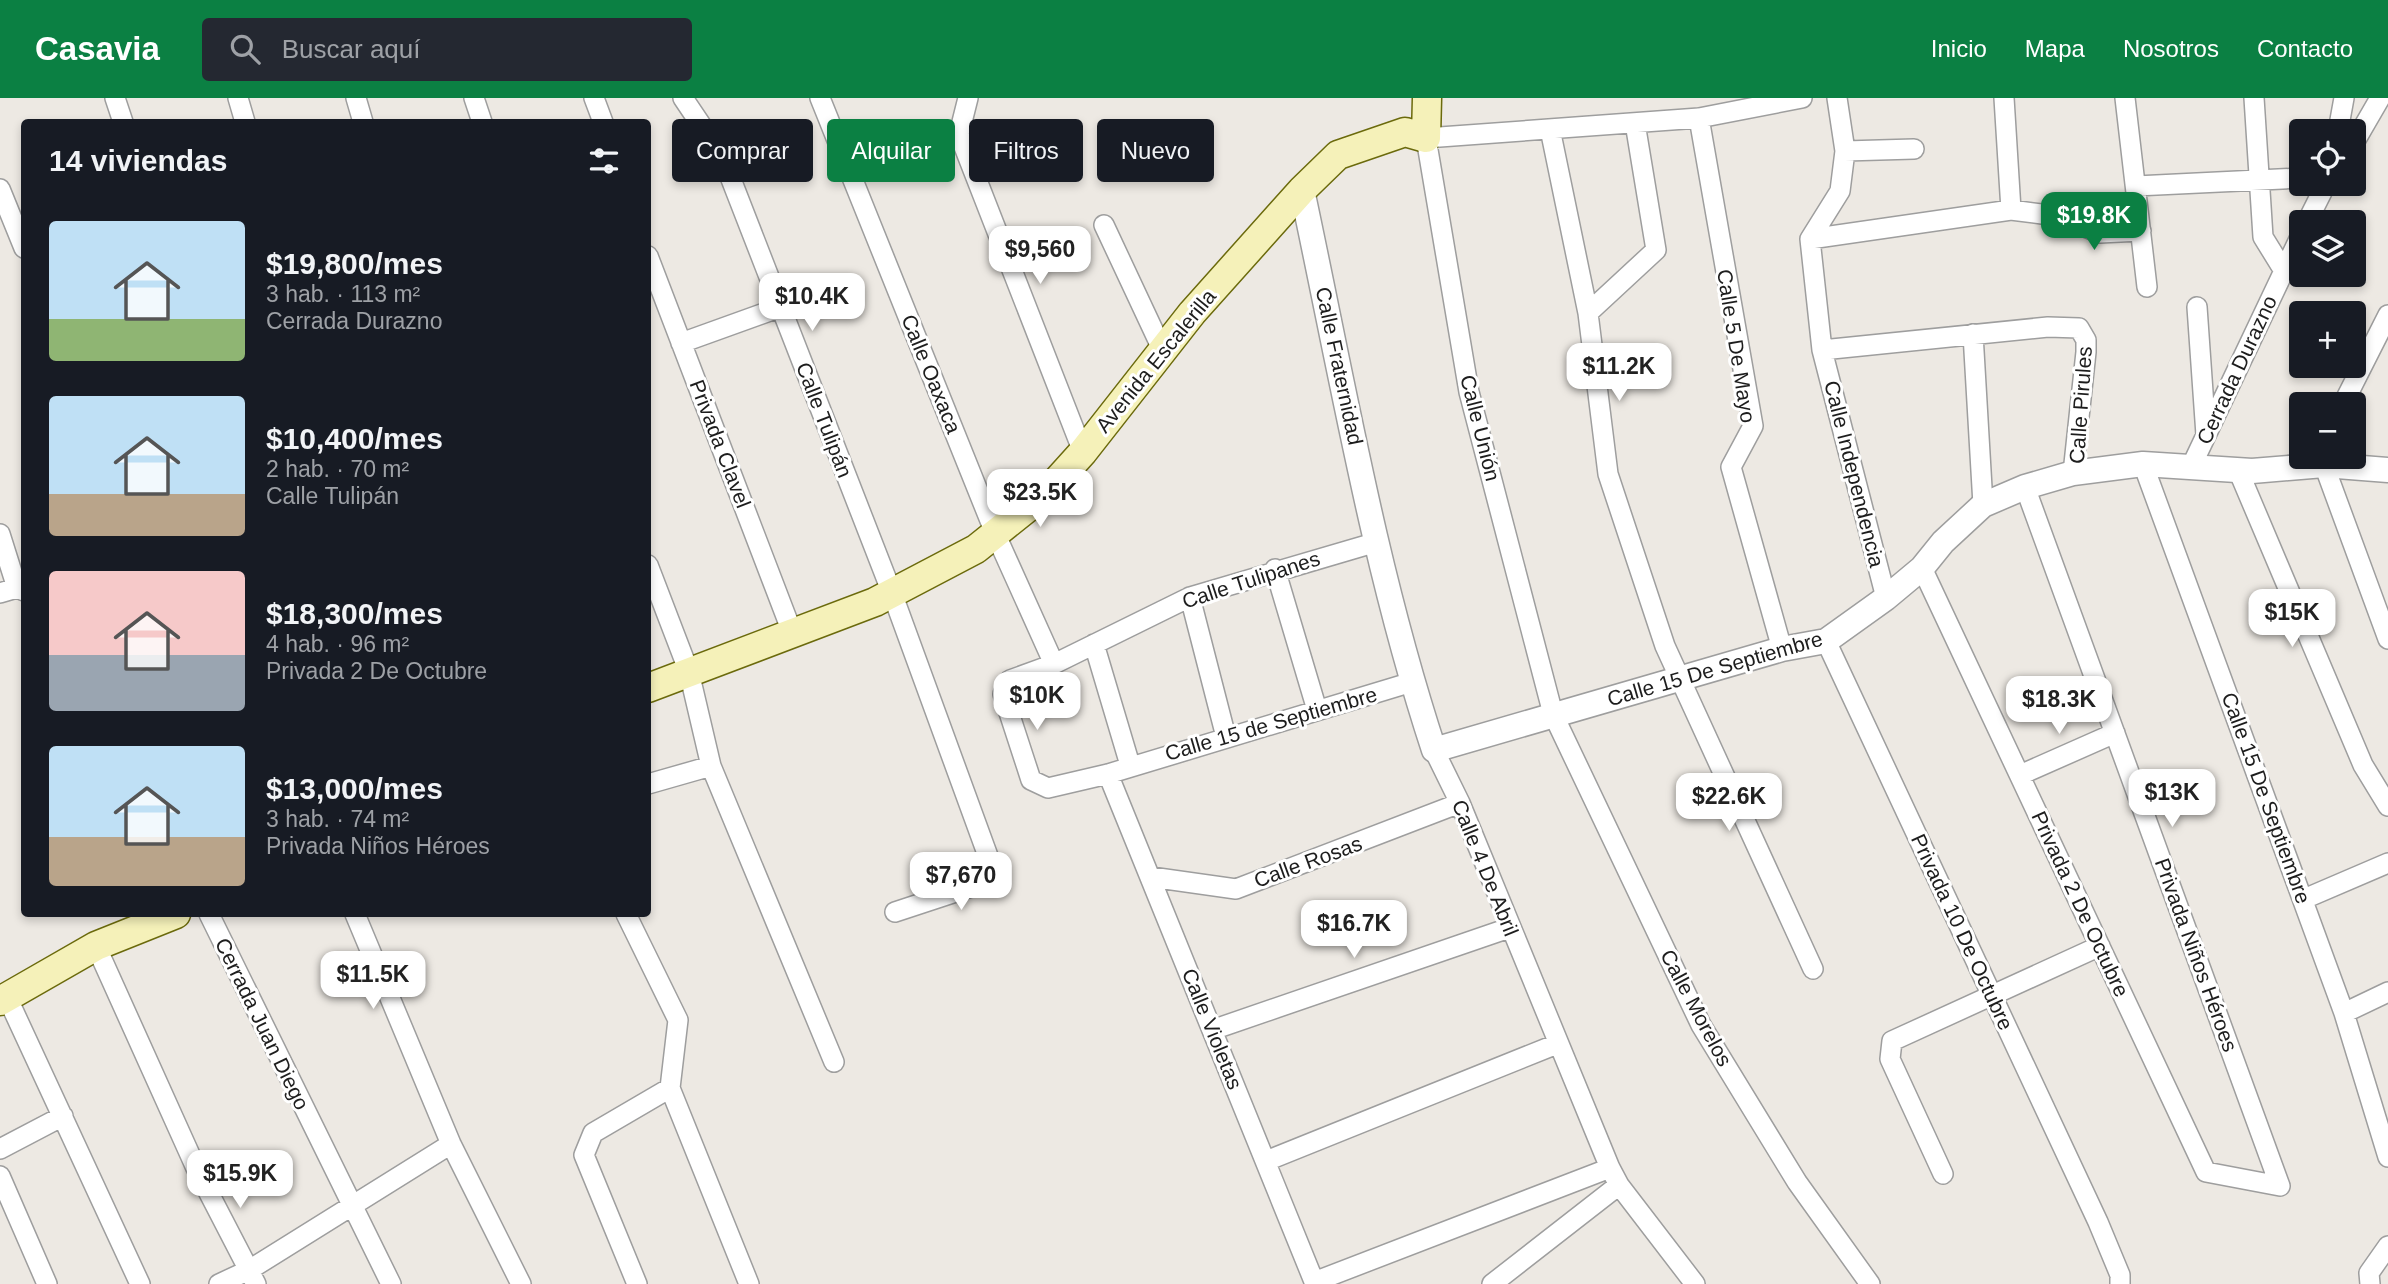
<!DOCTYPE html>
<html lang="es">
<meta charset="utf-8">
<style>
:root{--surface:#171b24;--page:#242831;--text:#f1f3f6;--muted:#9ea1a6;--accent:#0b8043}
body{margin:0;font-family:Arial,sans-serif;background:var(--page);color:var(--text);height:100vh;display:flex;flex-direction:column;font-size:26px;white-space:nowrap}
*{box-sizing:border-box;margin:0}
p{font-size:23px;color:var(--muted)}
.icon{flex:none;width:38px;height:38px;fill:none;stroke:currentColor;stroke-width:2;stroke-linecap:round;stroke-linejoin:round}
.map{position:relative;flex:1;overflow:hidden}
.sheet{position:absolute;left:21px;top:21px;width:630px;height:798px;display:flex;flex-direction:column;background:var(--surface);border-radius:7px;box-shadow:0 4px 10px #0003}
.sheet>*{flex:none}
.top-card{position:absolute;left:672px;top:21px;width:665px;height:63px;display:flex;gap:14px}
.tools{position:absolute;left:2289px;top:21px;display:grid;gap:14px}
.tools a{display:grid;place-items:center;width:77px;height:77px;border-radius:7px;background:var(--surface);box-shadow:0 4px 10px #0003;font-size:35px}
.price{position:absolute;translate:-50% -60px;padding:0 16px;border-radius:14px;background:#fff;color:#222;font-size:23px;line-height:46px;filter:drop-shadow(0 2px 4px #0008)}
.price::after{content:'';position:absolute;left:50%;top:42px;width:21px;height:16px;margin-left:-10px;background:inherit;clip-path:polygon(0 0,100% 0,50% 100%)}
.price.active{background:var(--accent);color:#fff}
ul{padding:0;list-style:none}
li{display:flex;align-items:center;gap:21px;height:175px;padding:0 28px}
li span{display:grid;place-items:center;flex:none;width:196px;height:140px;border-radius:7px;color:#555}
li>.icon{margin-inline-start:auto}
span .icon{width:84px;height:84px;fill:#fffc;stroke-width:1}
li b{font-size:30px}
h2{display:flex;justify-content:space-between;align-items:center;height:84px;padding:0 28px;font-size:30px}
.chip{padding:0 24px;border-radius:7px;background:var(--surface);box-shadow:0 4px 10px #0003;font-size:24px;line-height:63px}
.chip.active{background:var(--accent);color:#fff}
header{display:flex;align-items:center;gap:42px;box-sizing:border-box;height:98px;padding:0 35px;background:var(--accent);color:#fff}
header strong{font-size:33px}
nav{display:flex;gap:38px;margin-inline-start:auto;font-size:24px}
.search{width:490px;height:63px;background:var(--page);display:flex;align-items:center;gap:18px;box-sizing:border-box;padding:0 24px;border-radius:7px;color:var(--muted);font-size:26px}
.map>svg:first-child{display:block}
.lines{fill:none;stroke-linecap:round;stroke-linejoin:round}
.minor-casing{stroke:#9e9e9e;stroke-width:22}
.tertiary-casing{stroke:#9e9e9e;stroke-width:27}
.secondary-casing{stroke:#6b6a0c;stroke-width:31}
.minor{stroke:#fff;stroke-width:19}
.tertiary{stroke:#fff;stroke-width:24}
.secondary{stroke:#f5f1b9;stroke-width:28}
.labels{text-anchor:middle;stroke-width:6;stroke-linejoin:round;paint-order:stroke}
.street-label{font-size:21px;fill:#1d1d1d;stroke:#fff}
</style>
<header>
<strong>Casavia</strong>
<div class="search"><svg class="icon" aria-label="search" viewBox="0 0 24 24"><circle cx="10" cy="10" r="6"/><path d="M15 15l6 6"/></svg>Buscar aquí</div>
<nav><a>Inicio</a><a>Mapa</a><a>Nosotros</a><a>Contacto</a></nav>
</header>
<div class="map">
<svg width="2388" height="1186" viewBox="0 0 2388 1186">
<rect width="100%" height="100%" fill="#ede9e3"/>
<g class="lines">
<defs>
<path id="minor" d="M115 0 123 24
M238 0 245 24
M356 0 363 24
M474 0 482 24
M594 0 603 24
M683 0 722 58 892 495 992 769 985 781 977 787 895 814
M820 0 995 435 1054 566
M968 0 959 36 1083 354
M1802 0 1699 20 1426 40 1469 294 1553 616 1701 927 1797 1084 1870 1186
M1837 0 1845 53 1840 93 1810 141 1822 252 1886 500
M2004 0 2011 112
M2125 0 2147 189
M2254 0 2263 139 2284 173
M1699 20 1753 328 1731 369 1782 551
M1550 31 1588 215 1608 376 1665 548 1813 871
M2338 33 2344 0
M2354 45 2380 0
M1845 53 1914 51
M2136 88 2301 80
M0 91 24 150
M2307 124 2326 86
M1104 127 1163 253
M1810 141 2011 112 2057 118 2100 135 2141 133
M648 158 792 534
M2197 209 2206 337
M1588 215 1656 152 1635 25
M1973 236 1983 407
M681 245 781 209
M1822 252 2048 229 2079 230 2086 242V254L2073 375
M2343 306 2388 217
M2326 359 2324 367 2388 541
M2143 366 2344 915 2388 1059
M2191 369 2301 137
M2238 372 2363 667 2388 708
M2025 389 2280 1088
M0 436 17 490 24 493
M1377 444 1190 499 1054 566 1010 582 1003 596 1031 682 1048 690 1108 676 1412 584
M648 467 689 574 711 668 648 686
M1922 470 2206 1074 2280 1088
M1275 471 1317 612
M0 495 17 490
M1190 499 1226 639
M1826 543 2098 1124 2120 1177V1186
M1094 546 1130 667
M1434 652 1460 705 1610 1070 1619 1087 1695 1186
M711 668 834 964
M1108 676 1315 1186
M2020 677 2115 635
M1151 779 1236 791 1460 705
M2304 801 2388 765
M209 816 391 1186
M355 816 451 1046 521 1186
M626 816 678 922 670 990 749 1186
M96 848 196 1070 256 1186
M7 899 140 1186
M2344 915 2388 894
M1212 932 1509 830
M0 1051 63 1018
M1266 1063 1557 946
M1943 1076 1890 961 1892 943 2100 848
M0 1078 47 1186
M1314 1184 1610 1070
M219 1186 249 1172 451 1046
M637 1186 584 1057 593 1035 670 990
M1492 1186 1619 1087
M2370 1186 2369 1175 2388 1148"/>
<path id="tertiary" d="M1302 92C1342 279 1374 470 1434 652L1782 551 1826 543 1886 500 1922 470 1943 444 1983 407 2025 389 2073 375 2143 366 2252 373 2324 367 2388 372"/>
<path id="secondary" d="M648 590 875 504 976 451 1046 395 1083 354 1192 215 1302 92 1338 57 1405 34 1426 40 1427 0
M0 903 96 848 176 816"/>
</defs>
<!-- minor casing -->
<use href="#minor" class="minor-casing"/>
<!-- tertiary casing -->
<use href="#tertiary" class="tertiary-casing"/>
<!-- secondary casing -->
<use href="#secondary" class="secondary-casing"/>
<!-- minor -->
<use href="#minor" class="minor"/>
<!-- tertiary -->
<use href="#tertiary" class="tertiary"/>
<!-- secondary -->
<use href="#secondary" class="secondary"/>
</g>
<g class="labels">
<!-- street labels -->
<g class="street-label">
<text transform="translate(1736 248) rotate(81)" y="7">Calle 5 De Mayo</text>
<text transform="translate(1156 263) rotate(-51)" y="7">Avenida Escalerilla</text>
<text transform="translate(1339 268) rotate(78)" y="7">Calle Fraternidad</text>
<text transform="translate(2237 272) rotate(-65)" y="7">Cerrada Durazno</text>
<text transform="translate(931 276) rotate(68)" y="7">Calle Oaxaca</text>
<text transform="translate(2081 307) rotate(-86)" y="7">Calle Pirules</text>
<text transform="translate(824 322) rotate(69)" y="7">Calle Tulipán</text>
<text transform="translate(1480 330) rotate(76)" y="7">Calle Unión</text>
<text transform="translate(720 346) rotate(69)" y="7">Privada Clavel</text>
<text transform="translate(1854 376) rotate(76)" y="7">Calle Independencia</text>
<text transform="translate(1251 482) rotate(-18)" y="7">Calle Tulipanes</text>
<text transform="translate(1715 571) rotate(-16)" y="7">Calle 15 De Septiembre</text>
<text transform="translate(1271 626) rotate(-16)" y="7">Calle 15 de Septiembre</text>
<text transform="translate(2266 700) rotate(70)" y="7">Calle 15 De Septiembre</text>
<text transform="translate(1308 764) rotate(-20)" y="7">Calle Rosas</text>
<text transform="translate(1485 770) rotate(68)" y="7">Calle 4 De Abril</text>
<text transform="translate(2080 806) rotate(65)" y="7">Privada 2 De Octubre</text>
<text transform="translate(1962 834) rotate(65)" y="7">Privada 10 De Octubre</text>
<text transform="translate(2196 857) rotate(70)" y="7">Privada Niños Héroes</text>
<text transform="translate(1696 910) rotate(62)" y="7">Calle Morelos</text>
<text transform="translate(262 926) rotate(64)" y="7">Cerrada Juan Diego</text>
<text transform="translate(1212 931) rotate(68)" y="7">Calle Violetas</text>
</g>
</g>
</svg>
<div class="tools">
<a><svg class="icon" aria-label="locate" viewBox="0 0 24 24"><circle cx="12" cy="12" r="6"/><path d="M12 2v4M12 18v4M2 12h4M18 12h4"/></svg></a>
<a><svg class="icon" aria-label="layers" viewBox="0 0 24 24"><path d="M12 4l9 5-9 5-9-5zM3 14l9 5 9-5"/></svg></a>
<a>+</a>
<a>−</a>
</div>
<b class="price active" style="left:2094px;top:154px">$19.8K</b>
<b class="price" style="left:1040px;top:188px">$9,560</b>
<b class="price" style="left:812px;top:235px">$10.4K</b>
<b class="price" style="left:1619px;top:305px">$11.2K</b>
<b class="price" style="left:1040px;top:431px">$23.5K</b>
<b class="price" style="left:2292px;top:551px">$15K</b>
<b class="price" style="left:1037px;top:634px">$10K</b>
<b class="price" style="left:2059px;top:638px">$18.3K</b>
<b class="price" style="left:2172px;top:731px">$13K</b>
<b class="price" style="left:1729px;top:735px">$22.6K</b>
<b class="price" style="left:961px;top:814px">$7,670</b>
<b class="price" style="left:1354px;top:862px">$16.7K</b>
<b class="price" style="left:373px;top:913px">$11.5K</b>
<b class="price" style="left:240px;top:1112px">$15.9K</b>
<div class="top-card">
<a class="chip">Comprar</a>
<a class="chip active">Alquilar</a>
<a class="chip">Filtros</a>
<a class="chip">Nuevo</a>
</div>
<section class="sheet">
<h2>14 viviendas<svg class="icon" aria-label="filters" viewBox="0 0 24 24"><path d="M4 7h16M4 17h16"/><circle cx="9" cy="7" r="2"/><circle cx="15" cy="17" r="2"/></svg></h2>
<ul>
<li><span style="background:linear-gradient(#bfe0f5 70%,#8fb573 0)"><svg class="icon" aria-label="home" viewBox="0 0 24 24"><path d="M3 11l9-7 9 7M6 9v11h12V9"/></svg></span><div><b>$19,800/mes</b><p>3 hab. · 113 m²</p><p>Cerrada Durazno</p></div></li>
<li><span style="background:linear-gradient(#bfe0f5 70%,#b9a48a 0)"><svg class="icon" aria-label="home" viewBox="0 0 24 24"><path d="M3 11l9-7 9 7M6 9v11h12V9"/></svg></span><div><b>$10,400/mes</b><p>2 hab. · 70 m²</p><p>Calle Tulipán</p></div></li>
<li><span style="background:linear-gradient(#f6c9c9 60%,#9aa5b1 0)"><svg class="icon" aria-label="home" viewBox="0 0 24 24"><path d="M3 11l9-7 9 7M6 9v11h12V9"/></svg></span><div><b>$18,300/mes</b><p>4 hab. · 96 m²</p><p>Privada 2 De Octubre</p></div></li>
<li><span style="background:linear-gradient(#bfe0f5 65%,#b9a48a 0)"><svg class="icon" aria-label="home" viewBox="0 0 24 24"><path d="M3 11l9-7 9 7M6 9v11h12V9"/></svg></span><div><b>$13,000/mes</b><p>3 hab. · 74 m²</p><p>Privada Niños Héroes</p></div></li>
</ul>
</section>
</div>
